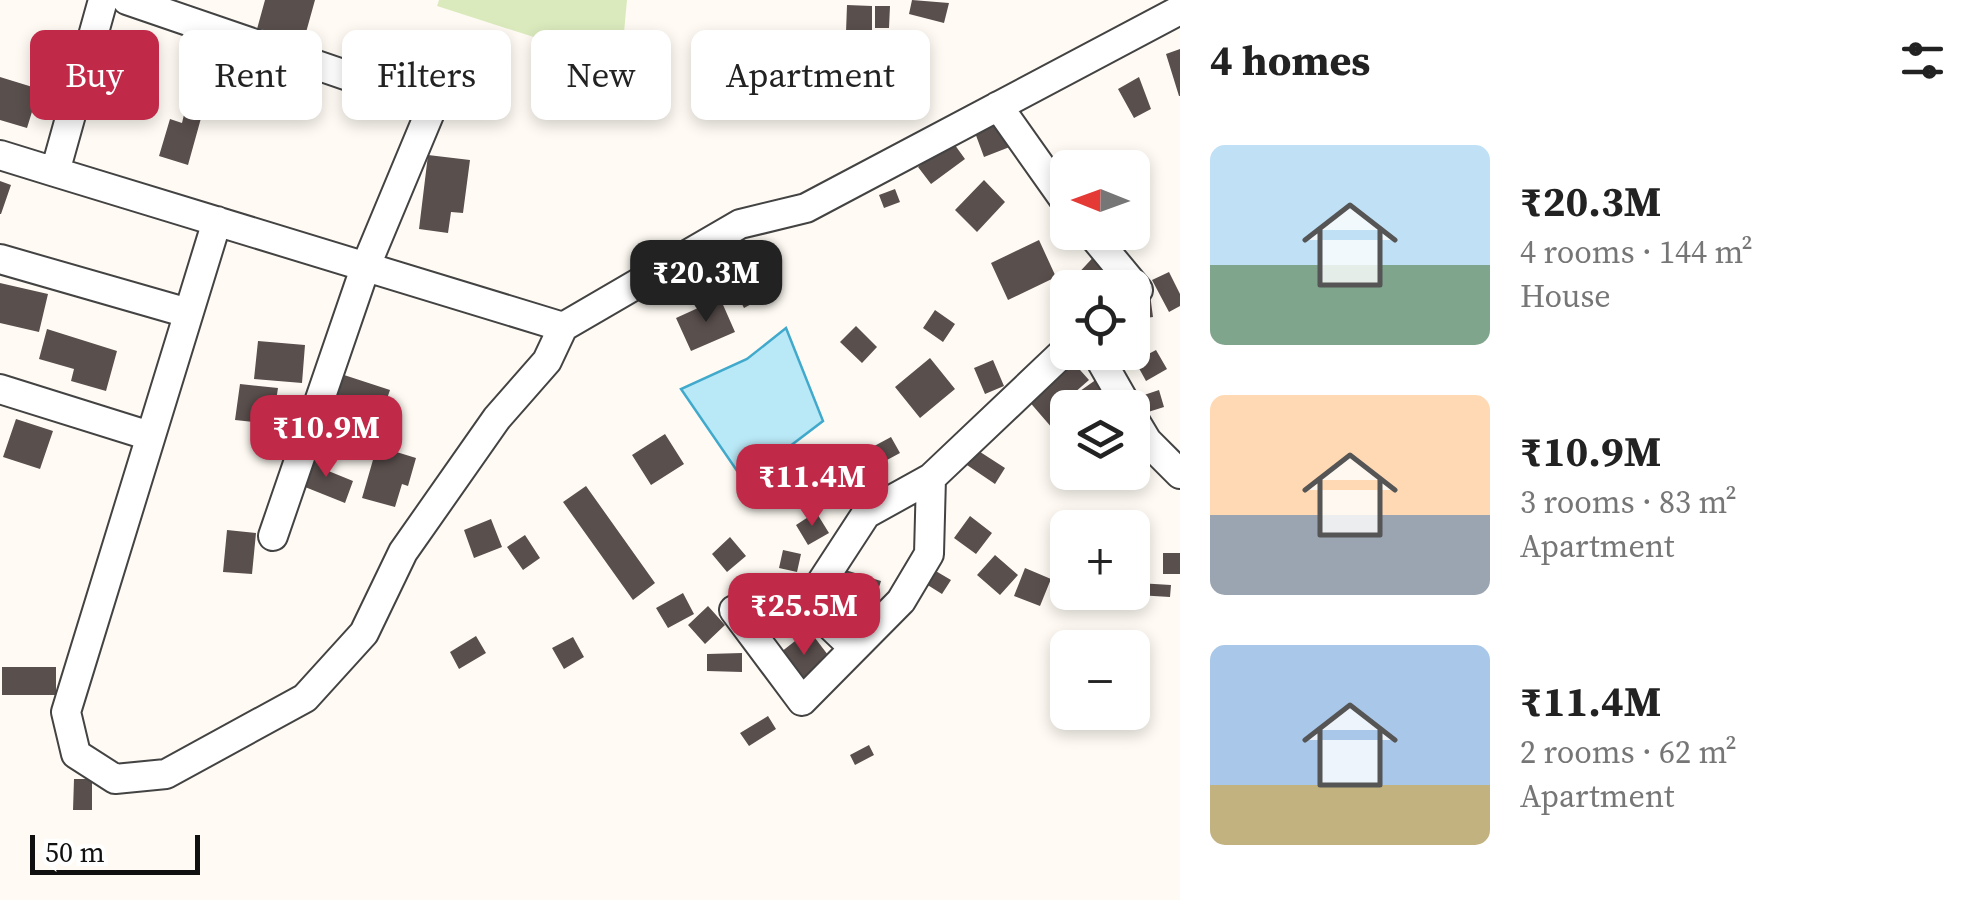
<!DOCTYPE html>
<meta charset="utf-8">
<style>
:root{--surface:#fff;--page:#f2f2f2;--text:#222;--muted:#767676;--accent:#c02948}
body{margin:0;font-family:"Source Serif 4",serif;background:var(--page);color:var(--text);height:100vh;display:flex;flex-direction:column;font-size:38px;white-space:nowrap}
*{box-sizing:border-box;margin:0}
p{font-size:32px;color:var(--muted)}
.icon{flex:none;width:55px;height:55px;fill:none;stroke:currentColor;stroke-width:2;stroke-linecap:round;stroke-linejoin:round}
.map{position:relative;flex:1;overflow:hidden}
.panel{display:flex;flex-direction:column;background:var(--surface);width:800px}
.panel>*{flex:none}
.hud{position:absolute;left:30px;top:30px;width:950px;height:90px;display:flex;gap:20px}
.needle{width:65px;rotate:271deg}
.fabs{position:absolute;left:1050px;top:150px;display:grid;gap:20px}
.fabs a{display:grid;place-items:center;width:100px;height:100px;border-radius:15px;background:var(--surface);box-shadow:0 5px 15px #0003;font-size:50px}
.scale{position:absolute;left:30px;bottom:25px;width:170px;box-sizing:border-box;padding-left:10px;border:5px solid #101010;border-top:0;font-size:28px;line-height:35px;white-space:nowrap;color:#101010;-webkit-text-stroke:8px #fff;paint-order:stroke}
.price{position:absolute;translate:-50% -85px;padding:0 22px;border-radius:20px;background:var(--accent);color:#fff;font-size:32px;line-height:65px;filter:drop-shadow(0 2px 5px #0008)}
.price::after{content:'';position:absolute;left:50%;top:60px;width:30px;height:22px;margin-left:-15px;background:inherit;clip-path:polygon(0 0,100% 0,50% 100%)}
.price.current{background:#222;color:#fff}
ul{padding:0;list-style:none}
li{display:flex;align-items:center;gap:30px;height:250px;padding:0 30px}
li span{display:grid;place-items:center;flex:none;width:280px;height:200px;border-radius:15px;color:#555}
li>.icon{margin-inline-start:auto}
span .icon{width:120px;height:120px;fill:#fffc;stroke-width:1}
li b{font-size:42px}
h2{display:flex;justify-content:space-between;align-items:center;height:120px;padding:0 30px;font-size:42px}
.chip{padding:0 35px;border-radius:15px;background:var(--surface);box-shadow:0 5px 15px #0003;font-size:35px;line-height:90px}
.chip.current{background:var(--accent);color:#fff}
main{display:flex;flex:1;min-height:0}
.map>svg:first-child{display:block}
.green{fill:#dbeabd}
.water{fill:#b9e8f6;stroke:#41aacc;stroke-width:2.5}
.building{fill:#594f4d}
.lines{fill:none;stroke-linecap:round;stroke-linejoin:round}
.minor-casing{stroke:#434343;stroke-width:32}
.minor{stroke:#fff;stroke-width:28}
</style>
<main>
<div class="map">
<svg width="1180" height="900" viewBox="0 0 1180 900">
<rect width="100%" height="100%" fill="#fffbf4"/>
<!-- green -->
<path class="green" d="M439 0H627L621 65 437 6Z"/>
<!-- water -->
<path class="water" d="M786 328 823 421 744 481 681 389 747 359Z"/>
<!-- building -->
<path class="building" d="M265 0H315L305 36 257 29Z
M912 0 949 3 944 23 909 14Z
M847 5 872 6V33L846 32Z
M875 6H890L889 28H875Z
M1180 49V96H1179L1166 54Z
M0 77 39 89 27 128 0 120Z
M1139 77 1151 109 1134 118 1118 89Z
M186 106 203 111 188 165 159 156 170 119 182 123Z
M1010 116 1020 143 984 157 974 130Z
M952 141 965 159 931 184 918 167Z
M428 155 470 160 463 213 451 212 448 233 419 229Z
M984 180 1005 202 977 232 955 210Z
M0 181 11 185 1 214H0Z
M895 189 900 202 884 208 879 195Z
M1039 240 1056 277 1008 300 991 263Z
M1100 250 1112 262 1087 288H1081L1073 279Z
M745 256 766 296 744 308 723 268Z
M1169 272 1180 294V306L1169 312 1152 280Z
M0 283 48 294 39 332 0 323Z
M1150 294 1153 317 1132 320V296Z
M720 298 735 332 691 351 676 318Z
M935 310 955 324 943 342 923 328Z
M856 326 877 347 862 363 840 342Z
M47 329 117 351 106 391 71 381 74 369 39 359Z
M258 341 305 345 302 383 254 379Z
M1156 350 1167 369 1146 381 1135 361Z
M930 358 955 389 920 418 895 387Z
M993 360 1004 386 985 394 974 368Z
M1072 361 1089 380 1066 400 1076 408H1068V428L1059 436 1027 399Z
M341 374 390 390 378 425 329 408Z
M1097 379 1113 403 1080 408 1073 396Z
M240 384 278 388 276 401 292 403 289 426 235 420Z
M1159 390 1164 407 1145 413 1141 396Z
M16 419 53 431 40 469 3 457Z
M665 434 684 464 651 485 632 455Z
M891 437 900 453 874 467 865 451Z
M377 446 416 458 408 486 402 484 395 507 362 498Z
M974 448 1005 468 995 484 964 463Z
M312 454 330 461 326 470 353 481 345 503 300 485Z
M586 486 655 583 633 600 563 502Z
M816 512 829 533 808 545 796 525Z
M970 516 992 533 976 554 954 538Z
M491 519 502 547 474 558 464 530Z
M227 530 256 533 252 574 223 572Z
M525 535 540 558 523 570 507 547Z
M730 537 746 556 727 572 712 554Z
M783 550 801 554 797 572 779 568Z
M1163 553H1180V574H1163Z
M995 555 1018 575 1000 595 977 575Z
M839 568 881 581 867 628 825 615Z
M1025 568 1051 579 1040 606 1014 596Z
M934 570 951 580 942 594 926 584Z
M1138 583 1171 585 1170 597 1137 595Z
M683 593 694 614 668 628 656 608Z
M708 606 725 625 705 644 688 625Z
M809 630 831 659 798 685 776 656Z
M476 636 486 653 459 669 450 652Z
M573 637 584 657 564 669 552 648Z
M742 653V672L707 671V654Z
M2 667H56V695H2Z
M768 716 776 729 749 746 740 733Z
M869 745 874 755 855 765 850 755Z
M74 779H92V810H73Z"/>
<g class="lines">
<defs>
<path id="minor" d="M103 0 55 172 563 327 740 224 806 208 1180 10
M127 0 433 105 365 268 273 536
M998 106 1068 205
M0 155 55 172
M217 221 66 712 76 754 115 779 166 774 305 698 364 633 403 552 497 418 547 361 563 327
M1090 232 1138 290 1132 295
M0 259 188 313
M1096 352 1128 408
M0 389 150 436
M1132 416 1147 441 1180 474
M734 610 802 701 901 601 929 554 931 478
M854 648 813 609 821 583 866 514 931 478 1068 348"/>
</defs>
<!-- minor casing -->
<use href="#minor" class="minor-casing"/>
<!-- minor -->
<use href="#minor" class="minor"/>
</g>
</svg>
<div class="fabs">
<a><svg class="needle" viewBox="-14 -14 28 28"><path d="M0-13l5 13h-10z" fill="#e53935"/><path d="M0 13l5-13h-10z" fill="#767676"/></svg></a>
<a><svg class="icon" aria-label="locate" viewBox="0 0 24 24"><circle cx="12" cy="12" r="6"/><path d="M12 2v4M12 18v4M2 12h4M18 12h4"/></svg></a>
<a><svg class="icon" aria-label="layers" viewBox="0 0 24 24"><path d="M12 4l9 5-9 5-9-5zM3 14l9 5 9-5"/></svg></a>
<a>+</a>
<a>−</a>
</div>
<div class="scale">50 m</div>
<b class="price current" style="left:706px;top:325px">₹20.3M</b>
<b class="price" style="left:326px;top:480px">₹10.9M</b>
<b class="price" style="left:812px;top:529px">₹11.4M</b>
<b class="price" style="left:804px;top:658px">₹25.5M</b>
<div class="hud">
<a class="chip current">Buy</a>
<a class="chip">Rent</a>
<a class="chip">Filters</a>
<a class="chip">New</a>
<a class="chip">Apartment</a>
</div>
</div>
<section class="panel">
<h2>4 homes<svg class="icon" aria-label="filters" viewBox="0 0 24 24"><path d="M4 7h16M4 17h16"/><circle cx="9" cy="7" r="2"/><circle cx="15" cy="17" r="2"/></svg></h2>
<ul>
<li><span style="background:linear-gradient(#bfe0f5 60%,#7fa58c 0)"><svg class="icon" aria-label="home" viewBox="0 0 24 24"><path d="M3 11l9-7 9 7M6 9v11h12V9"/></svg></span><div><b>₹20.3M</b><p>4 rooms · 144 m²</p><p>House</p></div></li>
<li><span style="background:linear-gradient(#ffd9b3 60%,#9aa5b1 0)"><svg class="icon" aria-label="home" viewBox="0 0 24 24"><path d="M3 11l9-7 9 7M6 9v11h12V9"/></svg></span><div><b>₹10.9M</b><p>3 rooms · 83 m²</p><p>Apartment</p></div></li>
<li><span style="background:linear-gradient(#a9c7e8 70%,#c2b280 0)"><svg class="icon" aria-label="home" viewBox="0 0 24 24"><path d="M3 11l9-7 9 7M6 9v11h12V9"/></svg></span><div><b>₹11.4M</b><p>2 rooms · 62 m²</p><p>Apartment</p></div></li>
</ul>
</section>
</main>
